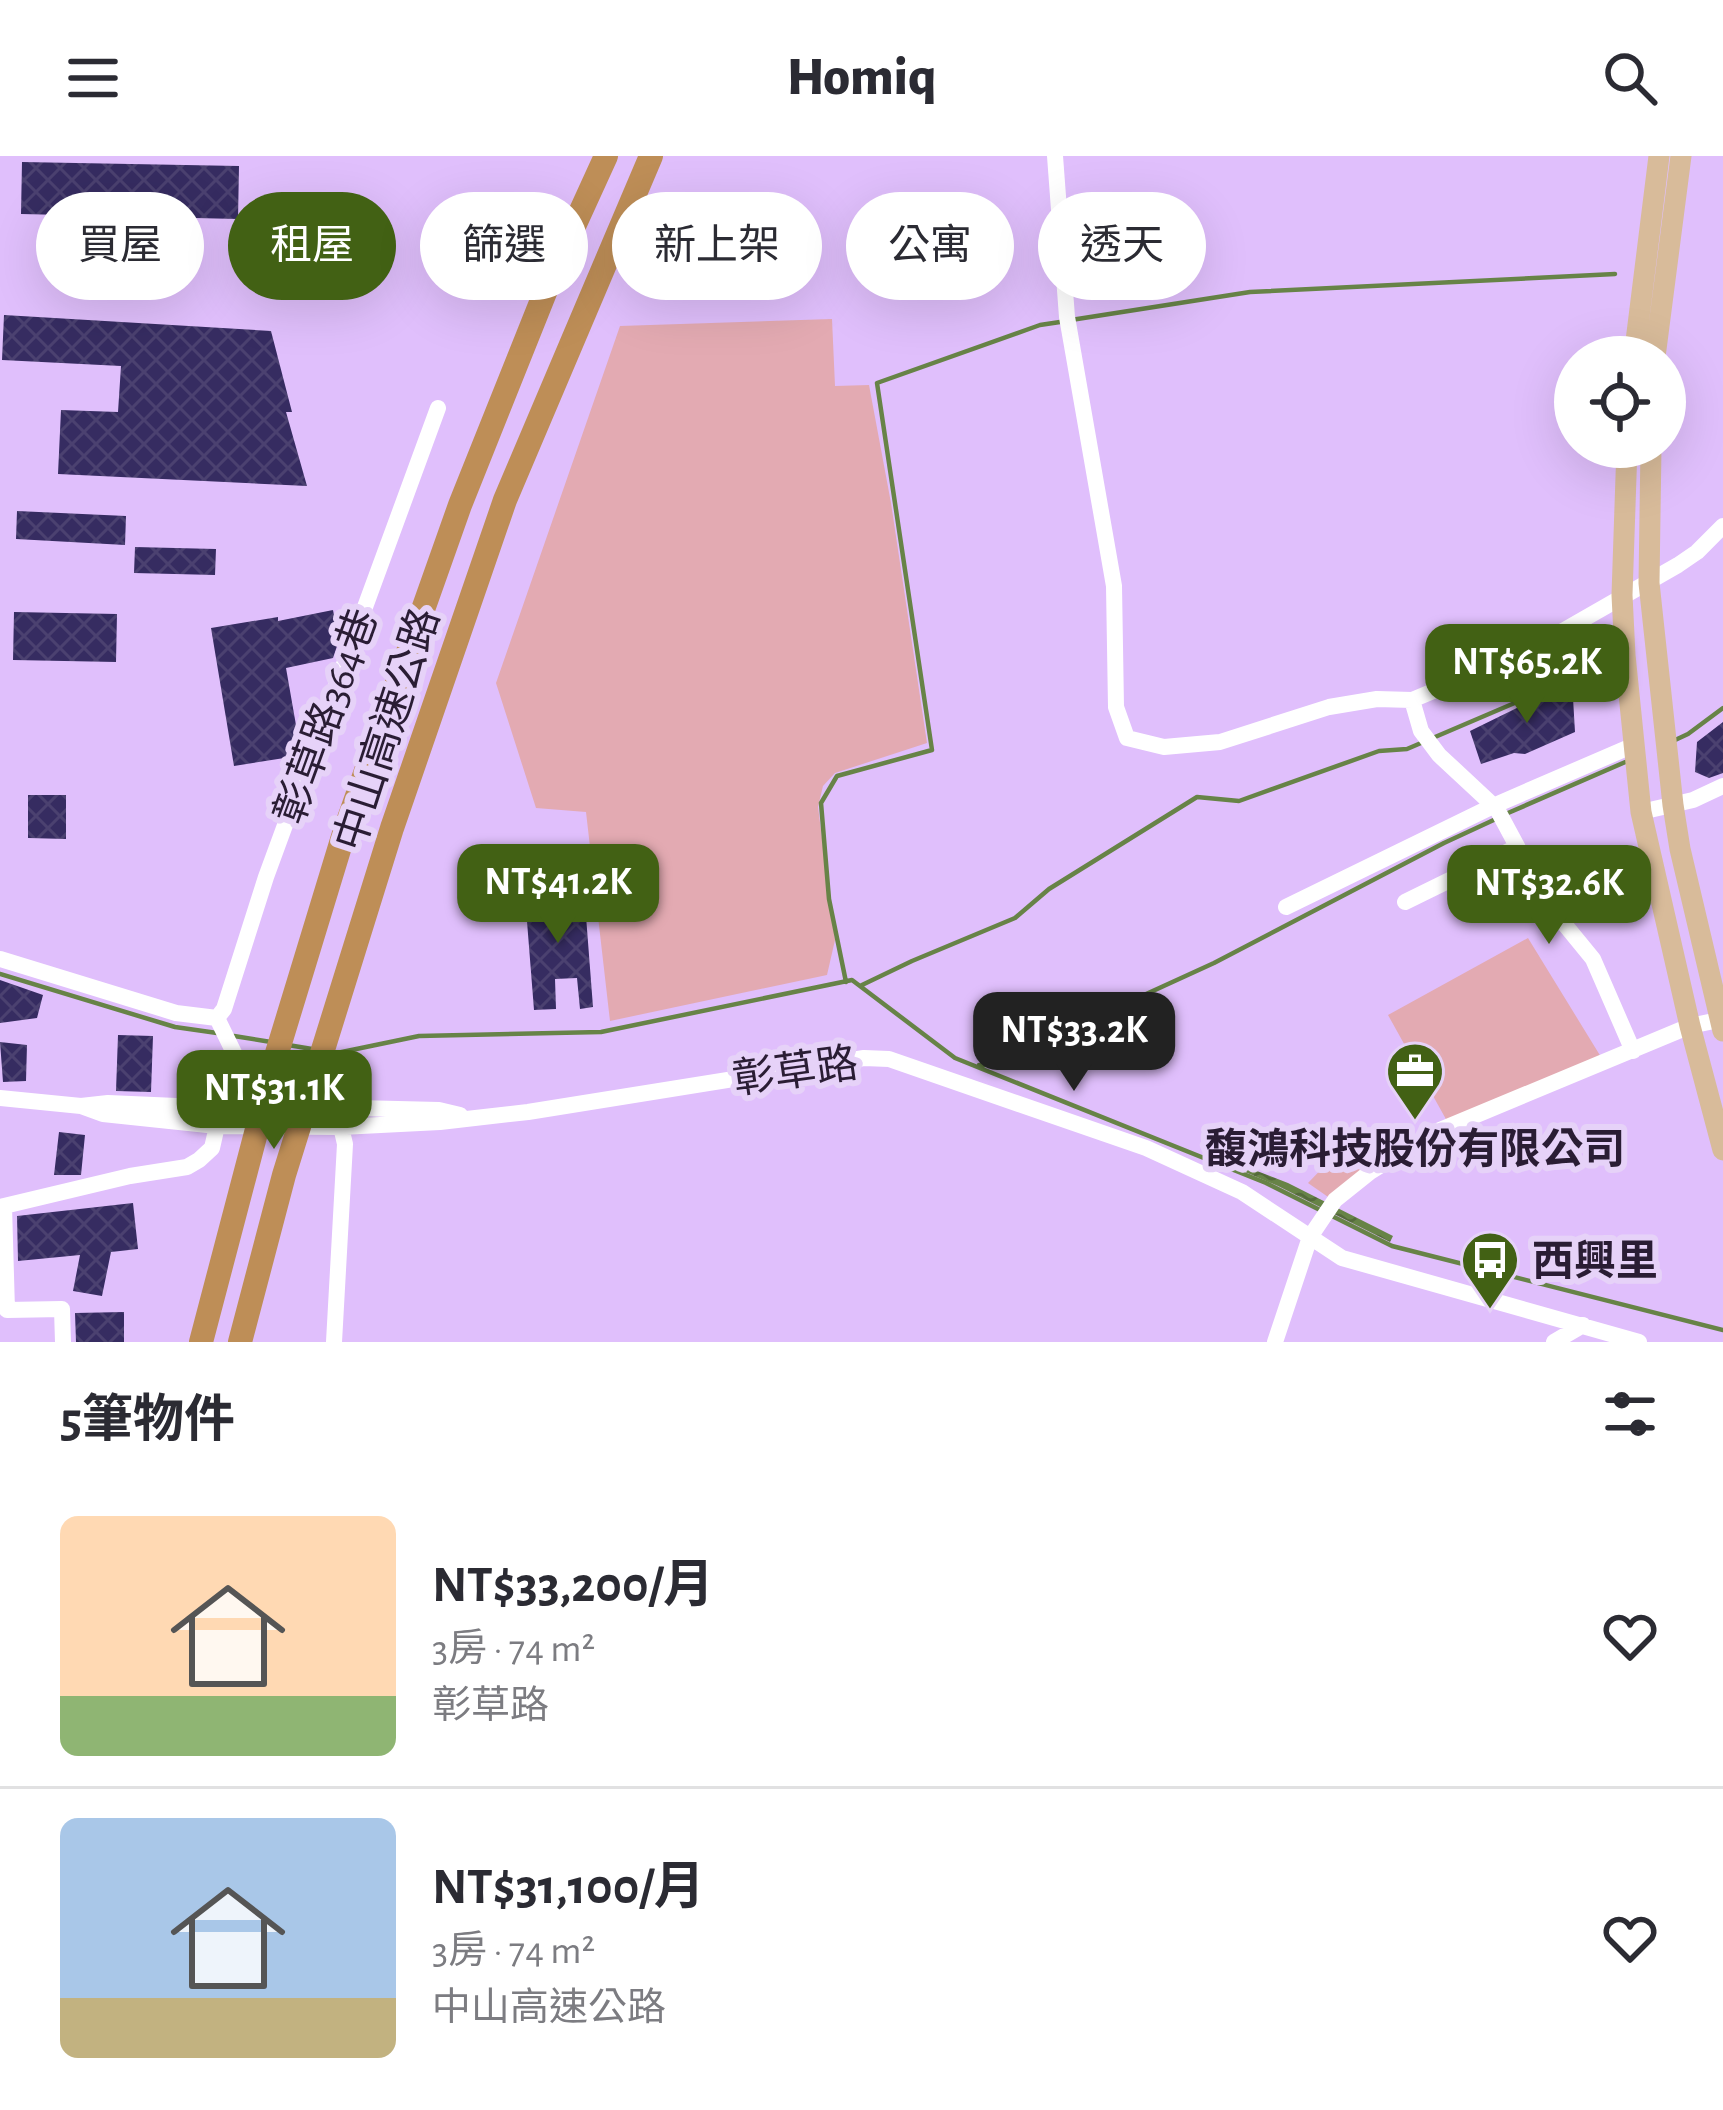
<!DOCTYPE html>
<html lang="zh-TW">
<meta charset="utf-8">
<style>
:root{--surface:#fff;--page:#f7f7f7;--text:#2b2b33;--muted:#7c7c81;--line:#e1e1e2;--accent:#426114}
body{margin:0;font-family:"Alegreya Sans","Noto Sans TC",sans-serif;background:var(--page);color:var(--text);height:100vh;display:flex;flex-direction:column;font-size:45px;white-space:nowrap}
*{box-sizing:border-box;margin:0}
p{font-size:39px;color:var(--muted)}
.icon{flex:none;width:66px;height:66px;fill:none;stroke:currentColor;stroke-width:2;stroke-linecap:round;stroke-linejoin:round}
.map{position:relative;height:1186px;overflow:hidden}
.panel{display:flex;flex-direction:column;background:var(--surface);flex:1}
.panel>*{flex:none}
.hud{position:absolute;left:36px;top:36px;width:1653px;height:108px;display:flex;gap:24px}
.buttons{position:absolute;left:1554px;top:180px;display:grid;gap:24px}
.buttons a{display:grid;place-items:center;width:132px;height:132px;border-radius:50%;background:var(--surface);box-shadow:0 12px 48px #0002;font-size:60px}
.price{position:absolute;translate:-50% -102px;padding:0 27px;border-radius:24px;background:var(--accent);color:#fff;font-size:39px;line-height:78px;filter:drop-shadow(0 3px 6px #0008)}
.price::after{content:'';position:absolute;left:50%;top:72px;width:36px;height:27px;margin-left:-18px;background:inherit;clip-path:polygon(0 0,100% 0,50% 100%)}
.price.active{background:#222;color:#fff}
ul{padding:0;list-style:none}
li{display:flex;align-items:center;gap:36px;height:300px;padding:0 60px}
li+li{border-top:3px solid var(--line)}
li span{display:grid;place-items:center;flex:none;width:336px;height:240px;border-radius:18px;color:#555}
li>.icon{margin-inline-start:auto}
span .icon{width:144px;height:144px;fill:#fffc;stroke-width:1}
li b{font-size:51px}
h2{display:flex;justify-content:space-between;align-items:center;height:144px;padding:0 60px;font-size:51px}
.pill{padding:0 42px;border-radius:54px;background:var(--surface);box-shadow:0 12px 48px #0002;font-size:42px;line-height:108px}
.pill.active{background:var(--accent);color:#fff}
header{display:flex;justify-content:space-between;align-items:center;height:156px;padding:0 60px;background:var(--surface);font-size:54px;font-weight:800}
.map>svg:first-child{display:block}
.green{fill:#e3aab2}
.water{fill:url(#water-ripples)}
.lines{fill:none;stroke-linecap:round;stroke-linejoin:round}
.stream{stroke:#678347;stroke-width:4.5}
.building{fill:url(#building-cross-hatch)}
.minor{stroke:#fff;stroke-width:16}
.major{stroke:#d8bb9a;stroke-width:21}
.highway{stroke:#be8e57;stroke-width:24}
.labels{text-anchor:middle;stroke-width:12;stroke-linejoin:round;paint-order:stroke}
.street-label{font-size:42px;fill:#2a1d34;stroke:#e6d2f8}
.poi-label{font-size:42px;font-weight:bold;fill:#2a1d34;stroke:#e6d2f8}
</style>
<header><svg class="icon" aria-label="menu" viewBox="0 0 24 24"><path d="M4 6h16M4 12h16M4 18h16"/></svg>Homiq<svg class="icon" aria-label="search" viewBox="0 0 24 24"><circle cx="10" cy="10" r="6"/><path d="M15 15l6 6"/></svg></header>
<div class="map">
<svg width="1723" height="1186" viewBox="0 0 1723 1186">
<defs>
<pattern id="water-ripples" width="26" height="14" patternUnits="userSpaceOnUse" patternTransform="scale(3)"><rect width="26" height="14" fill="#678347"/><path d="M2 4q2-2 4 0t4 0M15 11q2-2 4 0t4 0" fill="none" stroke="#556b3c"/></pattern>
<pattern id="building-cross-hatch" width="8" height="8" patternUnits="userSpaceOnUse" patternTransform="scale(3)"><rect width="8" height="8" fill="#362c61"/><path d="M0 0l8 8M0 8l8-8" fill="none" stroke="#4b4170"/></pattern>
</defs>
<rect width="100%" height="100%" fill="#e0bffc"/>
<!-- green -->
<path class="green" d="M832 163 835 230 869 229 891 347 927 587 835 617 823 630 818 651 835 784 827 819 610 865 586 656 536 652 496 527 620 170Z
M1528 782 1601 901 1447 965 1388 859Z
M1361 972 1381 1001 1331 1043 1308 1027Z"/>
<!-- water -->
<path class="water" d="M1223 1002 1288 1027 1393 1080 1390 1086 1278 1030 1217 1004Z"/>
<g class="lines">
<!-- stream -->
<path class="stream" d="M1071 164 1250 136 1615 118
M1673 585 1688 578 1723 552
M1508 657 1630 604
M0 818 175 871 217 877
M846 826 829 743 821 647 837 620 932 594 877 227 1040 169 1060 166
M862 829 912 805 1015 762 1049 733 1197 641 1239 645 1379 595 1407 593 1601 510
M234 880 271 886
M288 889 312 893
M329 895 337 897 419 880 601 876 852 824 955 902 1266 1027 1322 1055
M979 909H991L1214 807 1444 687 1498 662
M1332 1060 1392 1090 1723 1174"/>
</g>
<!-- building -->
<path class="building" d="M22 6 239 10 238 63 21 58Z
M4 159 271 175 292 256H286L307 330 58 318 61 254 118 256 121 210 2 204Z
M17 355 126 360 125 389 16 383Z
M135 391 216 393 215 419 134 417Z
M333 454 339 484 333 502 286 512 300 592 297 600 234 610 211 472 278 461V465Z
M14 456 117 458 116 506 13 504Z
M1572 525 1575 576 1525 598 1514 597 1481 608 1470 575Z
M1723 566V617L1709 622 1695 616 1697 586Z
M28 639H66V683L28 682Z
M584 734 593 851 580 853 577 822 555 823 556 853 534 854 525 740Z
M0 824 43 839 37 862 0 867Z
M118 879 153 880 151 936 116 935Z
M0 886 27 889 26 925 3 926Z
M59 976 85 979 81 1019H54Z
M133 1047 138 1093 111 1096 102 1140 73 1135 80 1099 18 1105 17 1060Z
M124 1156V1186H76L75 1157Z"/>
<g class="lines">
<!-- minor -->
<path class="minor" d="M1055 0 1067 161 1114 430 1116 551 1127 582 1164 591 1220 586 1329 551 1377 543 1412 544 1526 496 1678 409 1697 396 1723 370
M1412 544 1421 575 1439 599 1497 653 1548 748 1593 803 1633 895
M1641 656 1693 644 1723 630
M1405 746 1515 692
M1286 751 1493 650 1634 589
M0 803 176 857 217 862
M0 942 81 950 108 947 222 952H357L439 954 460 959
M81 950 103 958 217 970 341 971 440 966 528 956 864 902 889 903 1146 992 1242 1036 1342 1102 1639 1186
M222 952 231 930 237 903 217 862 224 853 266 721 438 252
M4 1050 7 1154 62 1153 63 1186
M0 1051 130 1020 187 1011 199 1004 212 992 217 970
M334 1186 345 988 341 971
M1275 1186 1310 1081 1335 1044 1370 1016 1433 977 1690 870 1723 863
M1554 1186 1583 1169"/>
<!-- major -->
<path class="major" d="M1634 201 1659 0
M1655 201 1681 0
M1627 291 1622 439 1625 499 1641 656 1690 870 1723 994
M1651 291 1649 427 1673 649 1680 693 1723 875"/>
<!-- highway -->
<path class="highway" d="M201 1186 277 897 345 674 460 349 554 114 606 0
M240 1186 284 1019 392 672 505 344 651 0"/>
</g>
<!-- icons -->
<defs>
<symbol id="office-pin" viewBox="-11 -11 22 30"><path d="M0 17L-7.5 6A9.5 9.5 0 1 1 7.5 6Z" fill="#426114" stroke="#e6d2f8"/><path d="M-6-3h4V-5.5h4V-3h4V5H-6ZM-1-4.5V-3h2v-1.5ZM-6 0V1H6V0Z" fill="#fff"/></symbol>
<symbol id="bus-pin" viewBox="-11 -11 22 30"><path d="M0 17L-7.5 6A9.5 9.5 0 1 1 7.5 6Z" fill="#426114" stroke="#e6d2f8"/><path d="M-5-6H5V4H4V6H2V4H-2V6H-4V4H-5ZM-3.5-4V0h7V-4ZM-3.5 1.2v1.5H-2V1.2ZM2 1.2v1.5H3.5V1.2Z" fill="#fff"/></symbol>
</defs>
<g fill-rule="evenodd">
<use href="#office-pin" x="1382" y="882" width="66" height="90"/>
<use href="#bus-pin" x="1457" y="1071" width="66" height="90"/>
</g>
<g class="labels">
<!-- street labels -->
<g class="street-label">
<text transform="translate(325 560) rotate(-70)" y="15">彰草路364巷</text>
<text transform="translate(386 573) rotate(-72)" y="15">中山高速公路</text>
<text transform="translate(795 914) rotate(-8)" y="15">彰草路</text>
</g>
<!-- poi labels -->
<g class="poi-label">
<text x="1415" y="1007">馥鴻科技股份有限公司</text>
<text x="1532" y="1119" text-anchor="start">西興里</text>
</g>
</g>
</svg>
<div class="buttons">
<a><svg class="icon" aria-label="locate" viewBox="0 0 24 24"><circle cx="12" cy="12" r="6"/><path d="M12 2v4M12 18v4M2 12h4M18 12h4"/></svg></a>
</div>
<b class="price" style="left:1527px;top:570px">NT$65.2K</b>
<b class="price" style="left:558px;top:790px">NT$41.2K</b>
<b class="price" style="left:1549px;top:791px">NT$32.6K</b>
<b class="price active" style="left:1074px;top:938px">NT$33.2K</b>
<b class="price" style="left:274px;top:996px">NT$31.1K</b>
<div class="hud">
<a class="pill">買屋</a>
<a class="pill active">租屋</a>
<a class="pill">篩選</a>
<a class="pill">新上架</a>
<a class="pill">公寓</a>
<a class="pill">透天</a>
</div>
</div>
<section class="panel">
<h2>5筆物件<svg class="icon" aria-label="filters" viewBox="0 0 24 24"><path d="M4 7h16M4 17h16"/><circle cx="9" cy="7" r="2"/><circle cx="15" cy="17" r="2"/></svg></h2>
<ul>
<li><span style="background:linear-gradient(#ffd9b3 75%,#8fb573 0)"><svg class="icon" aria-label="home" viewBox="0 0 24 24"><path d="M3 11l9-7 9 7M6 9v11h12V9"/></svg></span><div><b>NT$33,200/月</b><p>3房 · 74 m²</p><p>彰草路</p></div><svg class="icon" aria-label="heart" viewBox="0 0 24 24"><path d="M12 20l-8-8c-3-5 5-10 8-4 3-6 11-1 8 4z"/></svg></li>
<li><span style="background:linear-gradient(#a9c7e8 75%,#c2b280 0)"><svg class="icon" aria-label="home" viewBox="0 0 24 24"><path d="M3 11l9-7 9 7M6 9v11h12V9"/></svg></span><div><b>NT$31,100/月</b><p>3房 · 74 m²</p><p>中山高速公路</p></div><svg class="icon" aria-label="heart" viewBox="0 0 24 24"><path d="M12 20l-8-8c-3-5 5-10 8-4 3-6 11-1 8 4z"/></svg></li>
</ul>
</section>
